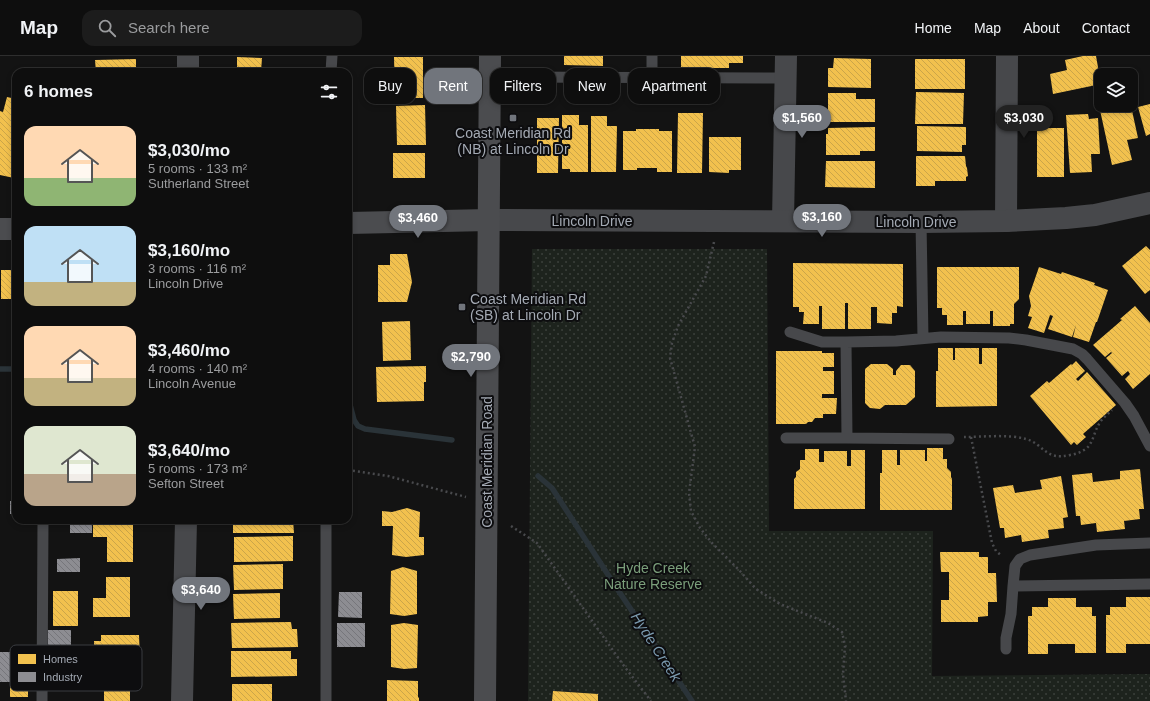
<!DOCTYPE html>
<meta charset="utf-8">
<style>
:root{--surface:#0e0e0e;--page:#1c1c1c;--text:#f1f3f6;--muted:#9b9c9e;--line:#2e2e2e;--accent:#71757c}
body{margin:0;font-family:Helvetica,sans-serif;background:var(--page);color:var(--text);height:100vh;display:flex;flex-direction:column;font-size:15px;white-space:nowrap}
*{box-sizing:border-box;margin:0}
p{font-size:13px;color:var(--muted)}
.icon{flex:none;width:22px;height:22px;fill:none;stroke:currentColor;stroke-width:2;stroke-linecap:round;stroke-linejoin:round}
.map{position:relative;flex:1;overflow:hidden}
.drawer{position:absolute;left:12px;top:12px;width:340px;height:456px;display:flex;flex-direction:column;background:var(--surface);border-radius:12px;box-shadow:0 2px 6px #0003,0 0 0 1px var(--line)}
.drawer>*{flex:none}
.banner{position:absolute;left:364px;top:12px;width:380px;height:36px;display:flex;gap:8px}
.fabs{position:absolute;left:1094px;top:12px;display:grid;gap:8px}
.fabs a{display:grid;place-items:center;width:44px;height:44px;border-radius:8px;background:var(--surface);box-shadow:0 2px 6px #0003,0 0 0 1px var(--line);font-size:20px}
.price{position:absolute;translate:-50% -34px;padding:0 9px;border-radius:14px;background:var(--accent);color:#fff;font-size:13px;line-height:26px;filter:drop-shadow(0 1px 2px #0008)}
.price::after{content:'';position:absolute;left:50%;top:24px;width:12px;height:9px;margin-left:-6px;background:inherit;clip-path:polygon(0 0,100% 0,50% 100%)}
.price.current{background:#222;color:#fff}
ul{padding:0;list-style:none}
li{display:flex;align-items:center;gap:12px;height:100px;padding:0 12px}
li span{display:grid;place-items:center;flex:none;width:112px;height:80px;border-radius:12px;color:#555}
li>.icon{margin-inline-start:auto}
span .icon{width:48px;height:48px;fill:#fffc;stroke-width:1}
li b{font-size:17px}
h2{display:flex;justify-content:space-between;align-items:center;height:48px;padding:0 12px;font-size:17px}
.chip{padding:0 14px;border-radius:12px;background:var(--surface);box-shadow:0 2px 6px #0003,0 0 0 1px var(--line);font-size:14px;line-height:36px}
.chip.current{background:var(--accent);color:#fff}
header{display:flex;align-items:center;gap:24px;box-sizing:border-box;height:56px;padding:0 20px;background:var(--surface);border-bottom:1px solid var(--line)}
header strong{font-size:19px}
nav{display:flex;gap:22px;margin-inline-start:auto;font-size:14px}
.search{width:280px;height:36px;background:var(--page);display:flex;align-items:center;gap:10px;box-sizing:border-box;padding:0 14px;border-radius:12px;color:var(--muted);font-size:15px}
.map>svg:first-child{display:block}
.park{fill:url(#park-dots)}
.homes{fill:url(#homes-back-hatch)}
.industry{fill:url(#industry-back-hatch)}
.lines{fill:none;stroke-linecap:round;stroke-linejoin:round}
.stream{stroke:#2a3338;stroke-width:5.5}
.path{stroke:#494a4d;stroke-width:2.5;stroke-dasharray:2 3;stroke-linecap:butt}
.service{stroke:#47484b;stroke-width:11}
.minor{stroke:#47484b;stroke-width:22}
.tertiary{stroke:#47484b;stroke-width:22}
.secondary{stroke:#4b4c4f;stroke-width:22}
.poi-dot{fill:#71757c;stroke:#0d0d0f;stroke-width:1.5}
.labels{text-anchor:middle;stroke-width:4;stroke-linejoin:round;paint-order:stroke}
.poi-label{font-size:14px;fill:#a4aab4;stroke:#0d0d0f}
.street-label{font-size:14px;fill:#a4aab4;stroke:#0d0d0f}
.park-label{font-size:14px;fill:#7b9f7b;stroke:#0d0d0f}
.water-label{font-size:15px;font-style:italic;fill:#7b9aaf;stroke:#0d0d0f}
.key{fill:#0d0d0f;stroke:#3a3c41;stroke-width:1}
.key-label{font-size:11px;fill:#a4aab4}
</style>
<header>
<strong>Map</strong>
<div class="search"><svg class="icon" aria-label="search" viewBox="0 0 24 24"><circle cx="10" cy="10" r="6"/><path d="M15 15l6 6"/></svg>Search here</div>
<nav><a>Home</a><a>Map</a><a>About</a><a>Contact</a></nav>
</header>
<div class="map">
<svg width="1150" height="645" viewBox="0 0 1150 645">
<defs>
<pattern id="park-dots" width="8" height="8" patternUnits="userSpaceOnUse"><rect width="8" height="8" fill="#1d231d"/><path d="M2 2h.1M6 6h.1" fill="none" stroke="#3b403b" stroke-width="1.8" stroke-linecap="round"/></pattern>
<pattern id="homes-back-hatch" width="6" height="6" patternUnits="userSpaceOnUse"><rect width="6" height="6" fill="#f2c14e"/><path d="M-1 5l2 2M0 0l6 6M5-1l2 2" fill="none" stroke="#cba549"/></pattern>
<pattern id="industry-back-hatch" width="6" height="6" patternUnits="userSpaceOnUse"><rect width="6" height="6" fill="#8d8d92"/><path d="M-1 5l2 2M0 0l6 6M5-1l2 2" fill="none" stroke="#76767b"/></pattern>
</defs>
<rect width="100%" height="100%" fill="#131313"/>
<!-- park -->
<path class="park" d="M532 193H767L769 475H933L932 620 1150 618V645H528Z"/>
<!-- homes -->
<path class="homes" d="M564 0H603V10L564 9Z
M681 0H743V7H729V12H681Z
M1083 0H1096L1101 28 1053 38 1050 18 1067 14 1065 4Z
M237 1 262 2 261 16H237Z
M394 1H423V42H395Z
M834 2 871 3V32L828 31V12H833Z
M136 3V16H96L95 4Z
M915 3H965V33H915Z
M916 36 964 37 963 68H915Z
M828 37H856V43H875V66H828Z
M7 41 16 43V116L14 122 0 119V55L3 56Z
M1150 48V78L1146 80 1138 51Z
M425 49 426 89H397L396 50Z
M1121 49H1122V52L1131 50 1138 82 1127 84 1132 104 1112 109 1100 54Z
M678 57H703L702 117H677Z
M1088 58 1089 63 1098 62 1100 98H1091L1092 116 1070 117 1066 59Z
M562 59H579V69H588V116H570V113H562Z
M591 60H607V70H617L616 116H591Z
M537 62H559L558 117H537Z
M917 70 966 71V89H962V96L917 95Z
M875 71V95H860V99H826V78H828V72Z
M1037 72H1064V121H1037Z
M636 73H659V75H672V116H657V112H637V114H623V75H636Z
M709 81H741V114H729V117L709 116Z
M393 97H425V122H393Z
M916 100H965L966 110 967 112 968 120 966 121V125H935V130H916Z
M826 105H875V132L825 131Z
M1146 190 1150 194V234L1145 238 1122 210Z
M390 198H407L412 226 407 246H378V209H390Z
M793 207 903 208V251L897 250V257H892V268L877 267V251H871V273H848V247H845V273H822V250H819V268H803L804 256H799V251H793Z
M937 211H1019V243L1014 248V268H1010V270H993V255H990V268H966V255H963V269H947V259H942V252H937Z
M1039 211 1061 218 1062 216 1095 227 1094 229 1108 234 1097 266H1096L1089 286 1073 281 1076 269 1072 281 1048 273 1053 260 1050 259 1044 277 1028 272 1032 261 1028 260 1031 250 1029 240Z
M1 214H16V243H1Z
M1135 250 1150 267V318L1133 333 1125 323 1130 318 1128 315 1122 320 1106 302 1112 297 1111 296 1105 301 1093 289 1122 264 1120 263Z
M410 265 411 304 383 305 382 266Z
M938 292H953V304H955V292H979V308H982V292H997V350L936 351V315H938Z
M776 295H822V297H834V311H823V315H834V338H822V342H837L836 358H823V362H815L812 366H808L806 368H776Z
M1076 305 1085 315 1076 323 1078 325 1087 316 1116 349 1083 378 1086 381 1077 389 1074 386 1071 389 1030 340 1047 325 1049 327 1071 308 1072 309Z
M871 308H887L893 313V319H896V315L901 309H910L915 315V341L906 349H885L880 353 870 352 865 347V313Z
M426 310V326H424V345L377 346 376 311Z
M927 392H943V403H947V412L951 416V421L952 423V454H880V417H882V394H897V409H900V394H925V405H927Z
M805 393H819V406H824V395H847V410H851V394H865V453H794V423L796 421V416L800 413V404H805Z
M1140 413 1144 453H1139L1140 463 1124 465 1125 473 1097 476 1096 467 1081 469 1080 460H1076L1072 419 1092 417 1093 426 1120 423V415Z
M1061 420 1068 461 1063 462 1064 472 1048 474 1049 482 1022 486 1021 479 1005 482 1004 472H1000L993 432 1013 429 1015 437 1042 433 1040 424Z
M407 452 420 456 419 481H424V499L406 501 392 499 393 470H382V455L392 456Z
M93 464H133V506H107V481H93Z
M233 464H293L294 477H233Z
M293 480V505L234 506V481Z
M940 496H979V501H988V517H996L997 546H988V560L978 561V566H941V544H949V516H941Z
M283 508V533L234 534 233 509Z
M403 511 417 515V558L404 560 390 558 391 515Z
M106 521H130V561H93V542H106Z
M53 535H78V570H53Z
M280 537V562L234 563 233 538Z
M1126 541H1150V588H1126V597H1106V559H1110V551H1126Z
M1048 542H1076V551H1092V560H1096V597H1075V588H1048V598H1028V560H1032V551H1048Z
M291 566 292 573H297L298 591 232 592 231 567Z
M404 567 418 569 417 612 404 613 391 611V569Z
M101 579H139L140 604H130L131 616 95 617 94 585H101Z
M231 595H291V603H297V620L231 621Z
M387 624 418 625V641L419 642V645H387Z
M232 628H272V645H232Z
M10 630H28V641H10Z
M104 633H130V645H104Z
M553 635 598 638V645H552Z"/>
<!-- industry -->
<path class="industry" d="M10 445H16V458H10Z
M70 464H92V477H70Z
M80 502V516H57V503Z
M339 536H362V562L338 561Z
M337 567H365V591H337Z
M48 574H71V596H48Z
M0 596H16L17 626H0Z"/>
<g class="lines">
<!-- stream -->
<path class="stream" d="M0 313H16
M348 341 354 364 358 370 365 373 452 384
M538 420 552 432 614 528 692 645"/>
<!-- path -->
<path class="path" d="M714 186 706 220 678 270 672 287 670 302 695 391 689 437 691 455 700 472 712 487 739 514 756 533 780 548 828 567 842 576 845 590 843 618 846 645
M964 381C982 381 1008 378 1026 383 1044 388 1045 405 1070 399 1076 398 1082 396 1087 392 1093 386 1094 377 1098 370 1101 363 1107 359 1112 354
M971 381 992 487 996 495 1002 500
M348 414 388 420 466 441
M511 470 537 487 624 610 651 645"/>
<!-- service -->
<path class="service" d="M331 16 332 0
M490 21 786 22
M652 22V0
M921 166 923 282
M790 276 822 286H846
M786 382H847
M949 383 847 382 846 286 896 285 941 281 1009 282 1026 284 1073 293 1082 298 1087 303 1125 347 1134 360 1150 390
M1013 530 1015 510 1020 503 1030 499 1096 489 1150 487
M1006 593V582L1011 558 1013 530 1150 528
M42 645 43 464
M326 645V464"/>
<!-- minor -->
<path class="minor" d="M188 16V0
M783 165 786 0
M1006 165 1007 0
M182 645 186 464"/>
<!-- tertiary -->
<path class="tertiary" d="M489 164 921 166 1006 165 1066 162 1095 159 1150 147"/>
<!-- secondary -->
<path class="secondary" d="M348 167 489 164
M0 173H16
M485 645 490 0"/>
</g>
<!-- markers -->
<g class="poi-dot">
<rect x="509" y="58" width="8" height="8" rx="2"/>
<rect x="458" y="247" width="8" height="8" rx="2"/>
</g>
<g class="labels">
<!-- poi labels -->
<g class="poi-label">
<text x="513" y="82">Coast Meridian Rd<tspan x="513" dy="16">(NB) at Lincoln Dr</tspan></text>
<text x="470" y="248" text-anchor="start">Coast Meridian Rd<tspan x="470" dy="16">(SB) at Lincoln Dr</tspan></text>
</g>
<!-- street labels -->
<g class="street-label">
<text x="592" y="170">Lincoln Drive</text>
<text x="916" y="171">Lincoln Drive</text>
<text transform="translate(487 406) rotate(-90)" y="5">Coast Meridian Road</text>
</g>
<!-- park labels -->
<g class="park-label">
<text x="653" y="517">Hyde Creek<tspan x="653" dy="16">Nature Reserve</tspan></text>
</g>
<!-- water labels -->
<g class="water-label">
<text transform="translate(656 591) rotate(57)" y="5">Hyde Creek</text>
</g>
</g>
<!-- legend -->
<rect x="10" y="589" width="132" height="46" rx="6" class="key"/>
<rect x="18" y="598" width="18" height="10" fill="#f2c14e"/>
<rect x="18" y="616" width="18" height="10" fill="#8d8d92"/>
<g class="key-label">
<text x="43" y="607">Homes</text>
<text x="43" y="625">Industry</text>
</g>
</svg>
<div class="fabs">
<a><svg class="icon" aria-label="layers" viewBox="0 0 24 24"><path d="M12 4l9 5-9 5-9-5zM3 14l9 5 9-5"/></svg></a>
</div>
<b class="price" style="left:802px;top:83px">$1,560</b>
<b class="price current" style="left:1024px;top:83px">$3,030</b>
<b class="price" style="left:822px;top:182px">$3,160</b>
<b class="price" style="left:418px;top:183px">$3,460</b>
<b class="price" style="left:471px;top:322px">$2,790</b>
<b class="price" style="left:201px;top:555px">$3,640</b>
<div class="banner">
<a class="chip">Buy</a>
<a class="chip current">Rent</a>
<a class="chip">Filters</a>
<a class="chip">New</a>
<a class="chip">Apartment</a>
</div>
<section class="drawer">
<h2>6 homes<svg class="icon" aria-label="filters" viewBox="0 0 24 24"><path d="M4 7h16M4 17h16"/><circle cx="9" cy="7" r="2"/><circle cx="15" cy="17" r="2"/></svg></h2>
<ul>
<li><span style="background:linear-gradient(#ffd9b3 65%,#8fb573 0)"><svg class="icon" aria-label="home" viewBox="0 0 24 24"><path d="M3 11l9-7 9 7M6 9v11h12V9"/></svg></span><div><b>$3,030/mo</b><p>5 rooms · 133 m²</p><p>Sutherland Street</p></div></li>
<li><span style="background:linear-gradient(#bfe0f5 70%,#c2b280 0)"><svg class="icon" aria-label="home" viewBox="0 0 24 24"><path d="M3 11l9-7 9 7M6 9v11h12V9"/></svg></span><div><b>$3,160/mo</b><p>3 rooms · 116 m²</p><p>Lincoln Drive</p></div></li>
<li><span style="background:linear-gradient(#ffd9b3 65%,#c2b280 0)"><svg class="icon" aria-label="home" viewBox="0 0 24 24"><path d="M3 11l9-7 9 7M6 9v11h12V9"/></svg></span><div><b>$3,460/mo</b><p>4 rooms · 140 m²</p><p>Lincoln Avenue</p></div></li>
<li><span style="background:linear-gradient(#dfe7d0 60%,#b9a48a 0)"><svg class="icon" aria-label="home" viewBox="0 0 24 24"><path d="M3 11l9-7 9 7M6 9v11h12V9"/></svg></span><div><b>$3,640/mo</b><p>5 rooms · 173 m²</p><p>Sefton Street</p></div></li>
</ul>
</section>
</div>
